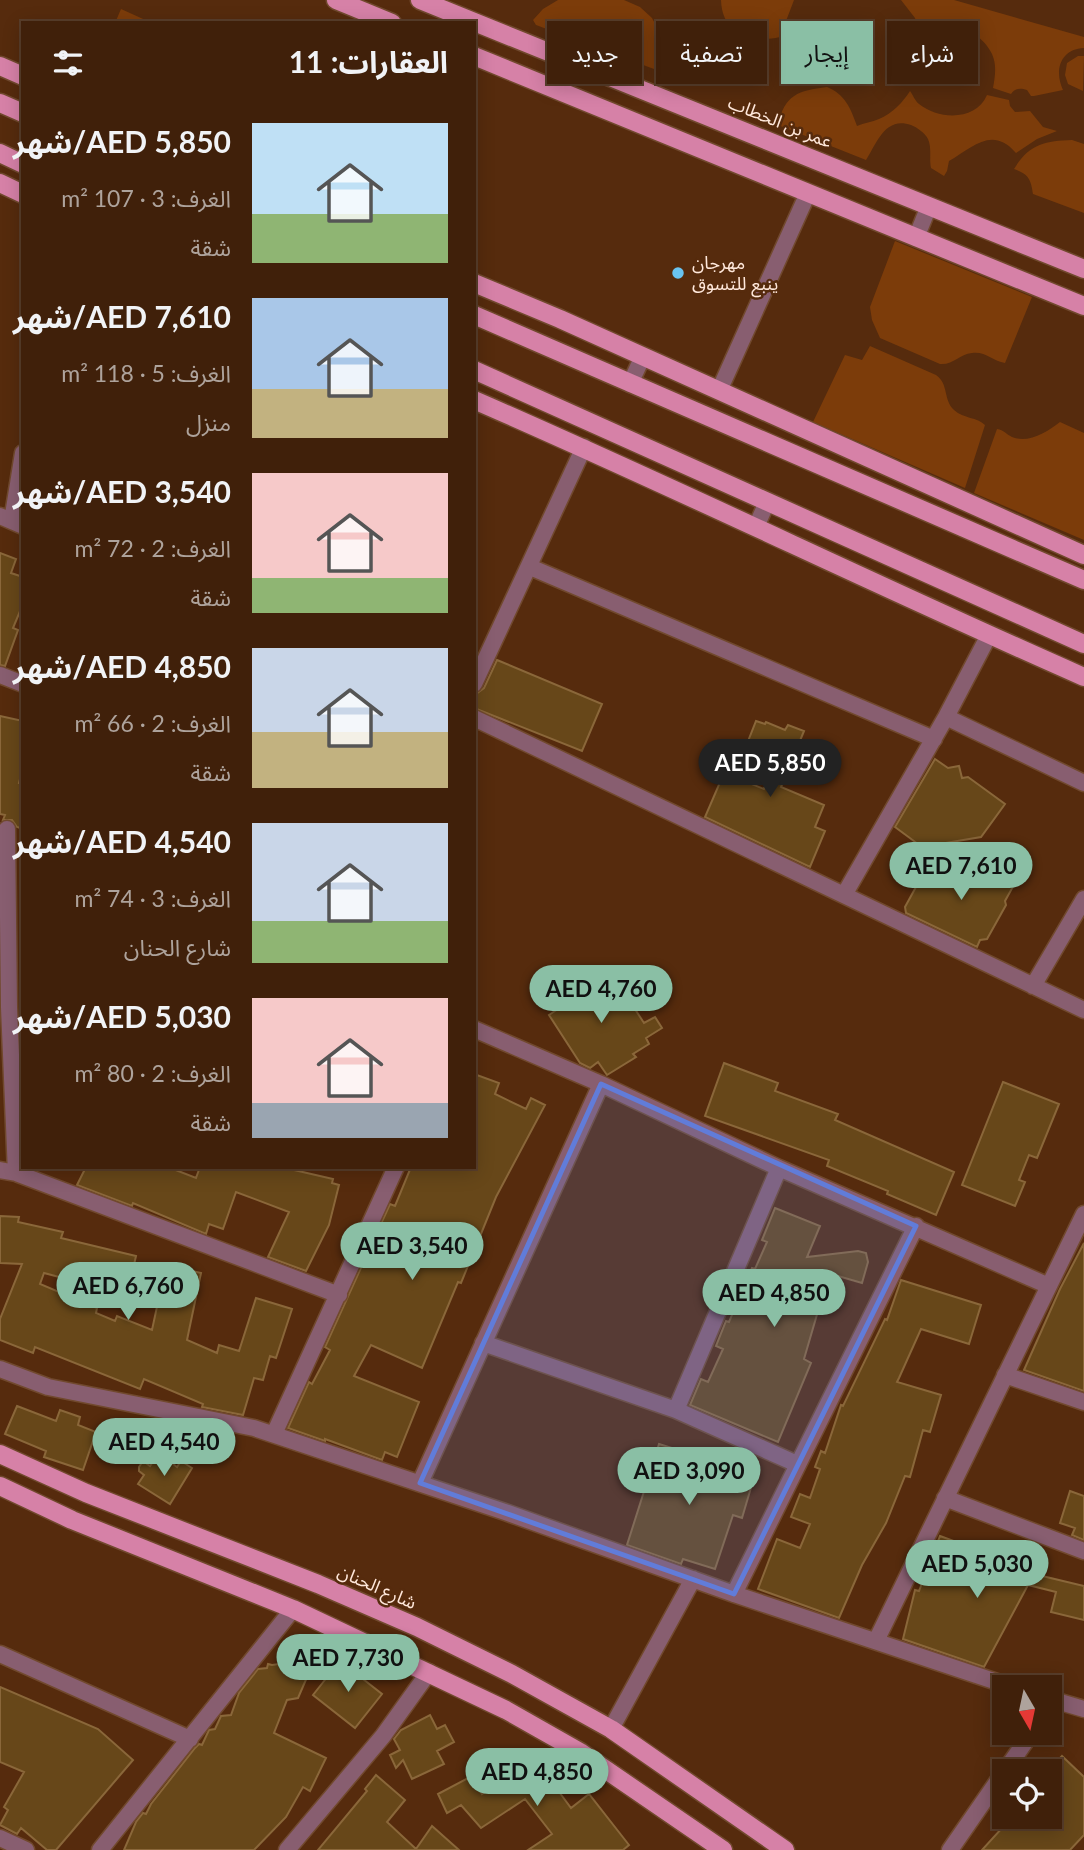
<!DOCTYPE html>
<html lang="ar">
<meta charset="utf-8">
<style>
:root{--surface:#40200a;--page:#472813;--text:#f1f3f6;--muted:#aea39c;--line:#593e2b;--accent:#8abfa5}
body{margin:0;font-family:Lato,"Noto Sans Arabic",sans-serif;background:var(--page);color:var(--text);direction:rtl;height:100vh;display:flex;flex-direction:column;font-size:26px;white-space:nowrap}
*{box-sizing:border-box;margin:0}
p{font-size:23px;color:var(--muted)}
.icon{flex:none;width:38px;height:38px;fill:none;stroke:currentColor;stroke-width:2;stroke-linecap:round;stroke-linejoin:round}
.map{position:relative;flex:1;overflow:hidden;direction:ltr}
.drawer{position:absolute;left:21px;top:21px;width:455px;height:1148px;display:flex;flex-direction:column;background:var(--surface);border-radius:0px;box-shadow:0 4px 18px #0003,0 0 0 2px var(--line);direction:rtl}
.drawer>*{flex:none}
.top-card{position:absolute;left:497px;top:21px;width:481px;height:63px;direction:rtl;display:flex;gap:14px}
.needle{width:46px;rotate:171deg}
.buttons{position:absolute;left:992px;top:1675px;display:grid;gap:14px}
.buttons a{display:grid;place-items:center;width:70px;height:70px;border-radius:0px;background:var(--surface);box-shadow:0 4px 18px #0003,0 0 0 2px var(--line);font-size:35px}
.price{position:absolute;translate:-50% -60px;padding:0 16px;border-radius:24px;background:var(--accent);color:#111;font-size:23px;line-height:46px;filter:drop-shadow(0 2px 4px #0008)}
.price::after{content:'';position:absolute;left:50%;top:42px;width:21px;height:16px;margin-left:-10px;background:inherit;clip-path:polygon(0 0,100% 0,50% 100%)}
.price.on{background:#222;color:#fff}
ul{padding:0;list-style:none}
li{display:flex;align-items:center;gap:21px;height:175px;padding:0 28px}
li span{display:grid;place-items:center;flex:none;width:196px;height:140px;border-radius:0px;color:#555}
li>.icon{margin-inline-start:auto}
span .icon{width:84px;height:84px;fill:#fffc;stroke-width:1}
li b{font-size:30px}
h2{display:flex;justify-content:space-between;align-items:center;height:84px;padding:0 28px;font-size:30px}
.tag{padding:0 24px;border-radius:0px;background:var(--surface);box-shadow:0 4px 18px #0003,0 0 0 2px var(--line);font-size:24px;line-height:63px}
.tag.on{background:var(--accent);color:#111}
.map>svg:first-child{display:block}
.green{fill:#7c3c0a}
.building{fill:#674719;stroke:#8a673a;stroke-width:2}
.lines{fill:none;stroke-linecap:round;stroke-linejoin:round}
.minor-casing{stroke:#71492e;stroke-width:19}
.major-casing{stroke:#71492e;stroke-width:21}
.minor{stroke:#885e70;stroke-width:16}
.major{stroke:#d681a7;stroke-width:18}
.marked{fill:#617cd9;fill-opacity:0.2;stroke:#617cd9;stroke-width:5;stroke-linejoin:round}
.poi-dot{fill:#69c4f1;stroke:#562b0d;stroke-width:2.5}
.labels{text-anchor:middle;stroke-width:5;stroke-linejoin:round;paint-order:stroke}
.street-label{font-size:18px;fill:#ffe8db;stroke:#562b0d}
.poi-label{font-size:18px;fill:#ffe8db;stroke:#562b0d;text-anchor:start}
</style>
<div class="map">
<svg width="1084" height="1850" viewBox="0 0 1084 1850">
<rect width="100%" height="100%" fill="#562b0d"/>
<!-- green -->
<path class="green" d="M558 0H624L640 7 652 18 662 37V72L536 25 533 20 543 9Z
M721 0H794L780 37C750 44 722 34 721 0Z
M901 0H954L1084 37V48C1060 49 1054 71 1063 90L1034 96H1031L1027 90C1020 88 1015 88 1011 94L993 88C995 77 997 65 992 54 979 27 942 18 922 42L915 18Z
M121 9 152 23H115Z
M1078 56H1084L1083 91 1068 84 1065 75 1067 63Z
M827 87C845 94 851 109 857 126 864 123 872 122 879 119 892 114 903 102 910 91 913 95 915 101 919 104 939 120 976 121 987 95L1009 100 1010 106 1015 112 1030 111 1043 127 1057 131 1037 139 1016 153C992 125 972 148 949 161L947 171 944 176 931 168C929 159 932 148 928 139 925 133 918 128 911 125 885 116 877 143 866 160L778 125C785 94 798 91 827 87Z
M1072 140 1084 144V213L1033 194C1031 180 1029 174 1014 169 1029 144 1045 141 1072 140Z
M895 241 1032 297 1005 363C993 361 985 351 972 353 959 354 954 365 940 364L880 338 872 320 870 307Z
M870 346 936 375C949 384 943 400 954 410 964 419 977 417 985 425L965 488 813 422 845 355 862 360Z
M1060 422 1084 433V540L974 493 997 429C1004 430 1006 434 1012 437 1028 444 1047 432 1060 422Z"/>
<!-- building -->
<path class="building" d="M0 553 16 559 11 573 23 577V604L13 628 18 630 5 666 0 665Z
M497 660 602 704 582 751 474 708 476 694 484 688Z
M0 716 23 721V767L19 783 23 784V829L17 827 12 820H3L5 815 0 814Z
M756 721 765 724 766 722 785 730 788 725 804 731 781 787 824 805 815 827 825 831 810 867 705 817 724 773 764 789 773 766 743 754Z
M935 759 948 768 959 766 962 778 968 777 1005 804 981 837 922 847 895 827Z
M985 866 1015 883 1005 901 1006 905 987 939 980 940 977 947 906 913 905 907 922 876Z
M599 971 623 1009 631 1003 644 1023 655 1017 662 1028 646 1038 649 1044 633 1054 636 1057 607 1075 598 1062 590 1068 580 1063 549 1015 561 1007 556 998Z
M724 1063 778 1083 775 1091 838 1114 835 1120 954 1172 936 1215 887 1194 888 1191 827 1166 829 1160 705 1116Z
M474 1074 499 1083 495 1094 526 1109 531 1098 545 1105 496 1197 461 1283 458 1282 422 1368 371 1345 354 1376 419 1402 397 1457 385 1452 382 1460 325 1439V1441L288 1428 309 1382 312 1384 330 1350 325 1347 390 1204 395 1206 411 1167H474Z
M1003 1082 1059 1104 1037 1158 1029 1155 1019 1180 1025 1182 1015 1206 962 1185Z
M86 1167H168L196 1178 200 1167H295L294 1170 333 1179 332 1183 339 1185 329 1225 306 1271 268 1257 289 1212 236 1192 223 1229 209 1224 206 1234 133 1203 132 1206 77 1185Z
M775 1208 820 1226 807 1257 858 1251 866 1253 868 1262 862 1283 838 1276 832 1296 823 1294 804 1359 811 1363 778 1442 690 1405 701 1379 708 1382 723 1349 716 1346 726 1321 729 1322 752 1268 755 1269 767 1242 762 1240Z
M0 1216 19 1217 18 1222 63 1232 61 1238 136 1256 127 1295 44 1273 40 1284 97 1308 96 1313 115 1321 117 1316 152 1330 166 1265 201 1273 187 1340 217 1353 219 1345 239 1351 256 1298 292 1309 276 1358 270 1356 263 1380 254 1378 243 1415 202 1407 203 1404 144 1379 140 1389 35 1347 33 1353 0 1340V1319L22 1264 0 1263Z
M1084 1243V1391L1024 1370 1060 1289Z
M901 1280 981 1305 969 1344 921 1329 899 1378 897 1382 941 1395 930 1432 923 1430 910 1477 905 1476 886 1523 862 1565 839 1618 758 1589 777 1539 800 1548 810 1524 791 1517 800 1494 810 1498 820 1469 815 1467 821 1451 825 1453 841 1405 843 1406 885 1319 887 1320Z
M17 1406 56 1421 60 1410 80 1417 78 1425 96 1432 83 1470 44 1457 46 1451 5 1434Z
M659 1444 755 1474 742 1518 733 1515 715 1569 683 1559 681 1564 627 1545Z
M159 1453 177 1467 181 1461 192 1468 170 1504 138 1484 144 1475 139 1471V1467L143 1461 150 1466Z
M1070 1491 1084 1496V1540L1072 1535 1075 1528 1060 1523Z
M940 1536 997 1557 999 1555 1015 1564 1021 1553 1040 1563 1034 1574 1084 1586V1620L1051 1612 1056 1592 1028 1585 984 1667 903 1639 915 1590 919 1591Z
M340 1661 382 1694 355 1728 313 1695Z
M294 1662 311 1668 298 1698 287 1700 274 1733 326 1758 310 1791 303 1787 286 1817 254 1850H124L136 1822 143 1813 146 1814 151 1804 195 1748 199 1744 202 1745 209 1730 215 1729 221 1716 231 1715 239 1693 258 1669 267 1668 268 1664 272 1665Z
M0 1687 98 1729 133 1760 56 1850H47L21 1828 17 1834 0 1825 8 1810 4 1807 24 1772 0 1762Z
M430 1715 437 1729 445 1725 454 1742 437 1751 444 1764 412 1779 403 1760 396 1768 390 1755 400 1750 394 1739 401 1730Z
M522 1750 548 1789 554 1785 571 1808 589 1794 629 1845 623 1850H528L552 1834 525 1799 481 1828 461 1805 447 1813 438 1794 472 1776 482 1794 502 1781 494 1769Z
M1062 1756 1084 1777V1835L1070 1850H982L1013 1816H1050V1769Z
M376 1775 405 1800 387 1822 416 1849 432 1826 459 1850H318L367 1791 365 1789Z"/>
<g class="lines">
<defs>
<path id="minor" d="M916 238 929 206
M630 384 643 356
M719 391 808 193
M0 516 23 526
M12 521 23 453
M756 527 767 502
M530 567 934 739
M0 675 23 684
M474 684 584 447
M946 717 1084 783
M474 718 1084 1010
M7 829 9 1007 16 1173
M844 895 946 717 989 635
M1033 986 1084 899
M474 1029 601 1084 779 1168 1049 1286
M0 1170 16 1173 339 1295
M483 1343 676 1410 797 1464
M0 1369 48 1387 254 1428 505 1512 734 1594 1012 1687
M1005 1375 1084 1402
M676 1410 779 1168
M274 1434 396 1167
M420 1483 601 1084
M945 1498 1084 1551
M734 1594 916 1226
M876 1641 1084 1214
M0 1654 190 1739
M1050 1699 1084 1709
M611 1729 693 1579
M1005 1771 1032 1732
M0 1838 26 1850
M100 1850 293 1609
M287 1850 383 1736 429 1672
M950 1850 1004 1772"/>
<path id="major" d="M336 0 392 23
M420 0 1084 269
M474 56 1084 306
M0 66 23 76
M0 103 23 113
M0 153 23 164
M0 183 23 194
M474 283 560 319 1084 555
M474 315 1084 580
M474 370 1084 644
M474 400C679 489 879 587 1084 677
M0 1454 86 1493 318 1584 417 1627 512 1674 611 1729 785 1850
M0 1486 72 1520 293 1609 506 1710 580 1752 723 1850"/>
</defs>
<!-- minor casing -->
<use href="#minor" class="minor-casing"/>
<!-- major casing -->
<use href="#major" class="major-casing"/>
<!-- minor -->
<use href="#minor" class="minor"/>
<!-- major -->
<use href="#major" class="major"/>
</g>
<!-- marked area -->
<path class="marked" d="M601 1084 916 1226 734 1594 420 1483Z"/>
<!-- markers -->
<circle class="poi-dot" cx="678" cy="273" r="7"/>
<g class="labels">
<!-- street labels -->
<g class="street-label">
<text transform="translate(780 122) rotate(22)" y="6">عمر بن الخطاب</text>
<text transform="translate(377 1587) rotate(24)" y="6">شارع الحنان</text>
</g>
<!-- poi labels -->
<g class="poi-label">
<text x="692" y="269">مهرجان<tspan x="692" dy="21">ينبع للتسوق</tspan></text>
</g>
</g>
</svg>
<div class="buttons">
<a><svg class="needle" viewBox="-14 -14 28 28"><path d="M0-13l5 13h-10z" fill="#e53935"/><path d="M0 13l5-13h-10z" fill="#aea39c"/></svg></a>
<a><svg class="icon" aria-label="locate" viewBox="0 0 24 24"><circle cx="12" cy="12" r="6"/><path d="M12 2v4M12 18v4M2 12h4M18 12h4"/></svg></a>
</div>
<b class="price on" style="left:770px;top:799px">AED 5,850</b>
<b class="price" style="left:961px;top:902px">AED 7,610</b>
<b class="price" style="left:601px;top:1025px">AED 4,760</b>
<b class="price" style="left:412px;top:1282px">AED 3,540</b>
<b class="price" style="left:128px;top:1322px">AED 6,760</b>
<b class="price" style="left:774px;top:1329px">AED 4,850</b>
<b class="price" style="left:164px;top:1478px">AED 4,540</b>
<b class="price" style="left:689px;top:1507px">AED 3,090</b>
<b class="price" style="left:977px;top:1600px">AED 5,030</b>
<b class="price" style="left:348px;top:1694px">AED 7,730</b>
<b class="price" style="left:537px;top:1808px">AED 4,850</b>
<div class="top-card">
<a class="tag">شراء</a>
<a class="tag on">إيجار</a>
<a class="tag">تصفية</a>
<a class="tag">جديد</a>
</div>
<section class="drawer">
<h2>العقارات: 11<svg class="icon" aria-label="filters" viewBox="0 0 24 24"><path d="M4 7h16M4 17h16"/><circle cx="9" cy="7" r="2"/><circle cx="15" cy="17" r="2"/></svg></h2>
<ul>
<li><span style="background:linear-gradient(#bfe0f5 65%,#8fb573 0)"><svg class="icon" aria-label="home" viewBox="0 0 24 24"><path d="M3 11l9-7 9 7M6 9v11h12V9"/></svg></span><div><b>AED 5,850/شهر</b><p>الغرف: 3 · 107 m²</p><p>شقة</p></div></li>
<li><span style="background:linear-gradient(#a9c7e8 65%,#c2b280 0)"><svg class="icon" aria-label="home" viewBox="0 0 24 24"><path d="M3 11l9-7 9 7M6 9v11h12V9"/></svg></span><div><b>AED 7,610/شهر</b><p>الغرف: 5 · 118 m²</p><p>منزل</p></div></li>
<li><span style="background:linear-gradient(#f6c9c9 75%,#8fb573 0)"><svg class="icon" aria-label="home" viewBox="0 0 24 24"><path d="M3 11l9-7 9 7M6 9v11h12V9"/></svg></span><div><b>AED 3,540/شهر</b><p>الغرف: 2 · 72 m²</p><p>شقة</p></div></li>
<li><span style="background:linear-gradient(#c9d6e8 60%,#c2b280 0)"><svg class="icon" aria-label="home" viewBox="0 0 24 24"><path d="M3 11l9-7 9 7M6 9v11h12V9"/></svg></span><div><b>AED 4,850/شهر</b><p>الغرف: 2 · 66 m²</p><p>شقة</p></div></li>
<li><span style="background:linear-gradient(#c9d6e8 70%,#8fb573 0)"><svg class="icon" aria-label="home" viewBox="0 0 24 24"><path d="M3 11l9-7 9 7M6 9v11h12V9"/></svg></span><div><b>AED 4,540/شهر</b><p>الغرف: 3 · 74 m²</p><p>شارع الحنان</p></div></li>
<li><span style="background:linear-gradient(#f6c9c9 75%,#9aa5b1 0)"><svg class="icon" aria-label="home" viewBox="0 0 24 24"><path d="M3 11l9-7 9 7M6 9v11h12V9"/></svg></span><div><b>AED 5,030/شهر</b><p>الغرف: 2 · 80 m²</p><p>شقة</p></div></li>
</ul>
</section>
</div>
